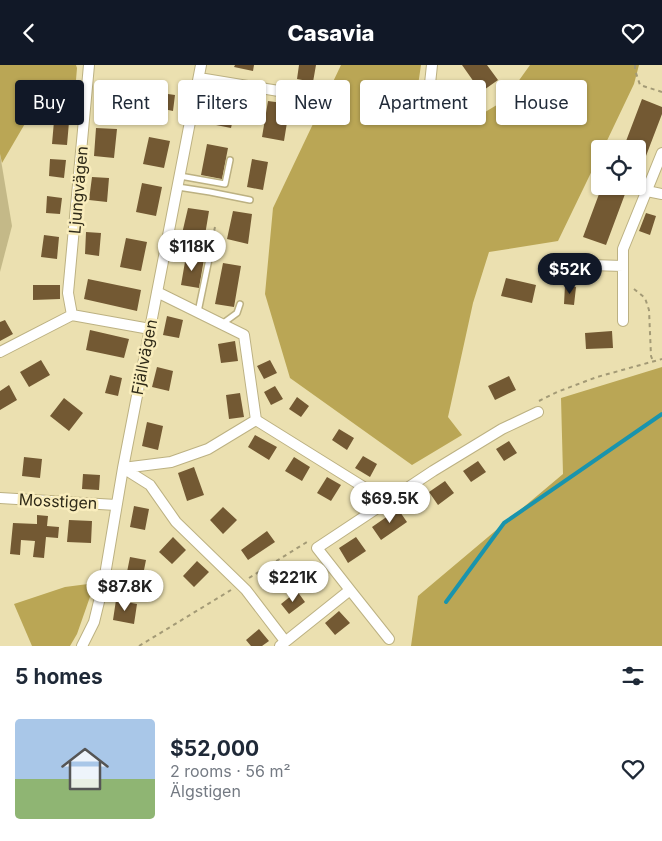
<!DOCTYPE html>
<meta charset="utf-8">
<style>
:root{--surface:#fff;--page:#f6f6f7;--text:#1f2937;--muted:#747a83;--line:#e0e1e3;--accent:#111827}
body{margin:0;font-family:Inter,sans-serif;background:var(--page);color:var(--text);height:100vh;display:flex;flex-direction:column;font-size:19px;white-space:nowrap}
*{box-sizing:border-box;margin:0}
p{font-size:16px;color:var(--muted)}
.icon{flex:none;width:28px;height:28px;fill:none;stroke:currentColor;stroke-width:2;stroke-linecap:round;stroke-linejoin:round}
.map{position:relative;height:581px;overflow:hidden}
.sheet{display:flex;flex-direction:column;background:var(--surface);flex:1}
.sheet>*{flex:none}
.hud{position:absolute;left:15px;top:15px;width:632px;height:45px;display:flex;gap:10px}
.tools{position:absolute;left:591px;top:75px;display:grid;gap:10px}
.tools a{display:grid;place-items:center;width:55px;height:55px;border-radius:5px;background:var(--surface);box-shadow:0 1px 4px #0004;font-size:25px}
.price{position:absolute;translate:-50% -42px;padding:0 11px;border-radius:18px;background:#fff;color:#222;font-size:16px;line-height:32px;filter:drop-shadow(0 1px 2px #0008)}
.price::after{content:'';position:absolute;left:50%;top:30px;width:15px;height:11px;margin-left:-8px;background:inherit;clip-path:polygon(0 0,100% 0,50% 100%)}
.price.selected{background:var(--accent);color:#fff}
ul{padding:0;list-style:none}
li{display:flex;align-items:center;gap:15px;height:125px;padding:0 15px}
li+li{border-top:1px solid var(--line)}
li span{display:grid;place-items:center;flex:none;width:140px;height:100px;border-radius:5px;color:#555}
li>.icon{margin-inline-start:auto}
span .icon{width:60px;height:60px;fill:#fffc;stroke-width:1}
li b{font-size:21px}
h2{display:flex;justify-content:space-between;align-items:center;height:60px;padding:0 15px;font-size:21px}
.tag{padding:0 18px;border-radius:5px;background:var(--surface);box-shadow:0 1px 4px #0004;font-size:18px;line-height:45px}
.tag.selected{background:var(--accent);color:#fff}
header{display:flex;justify-content:space-between;align-items:center;height:65px;padding:0 15px;background:var(--accent);color:#fff;font-size:22px;font-weight:800}
.map>svg:first-child{display:block}
.green{fill:#c4b988}
.forest{fill:#baa655}
.lines{fill:none;stroke-linecap:round;stroke-linejoin:round}
.stream{stroke:#1994ad;stroke-width:4}
.building{fill:#735933}
.service-casing{stroke:#bcb182;stroke-width:8}
.minor-casing{stroke:#bcb182;stroke-width:12}
.path{stroke:#a39a76;stroke-width:2;stroke-dasharray:4 4;stroke-linecap:butt}
.service{stroke:#fff;stroke-width:5}
.minor{stroke:#fff;stroke-width:10}
.labels{text-anchor:middle;stroke-width:5;stroke-linejoin:round;paint-order:stroke}
.street-label{font-size:16px;fill:#2f2a18;stroke:#f9edbd}
</style>
<header><svg class="icon" aria-label="back" viewBox="0 0 24 24"><path d="M15 5l-7 7 7 7"/></svg>Casavia<svg class="icon" aria-label="heart" viewBox="0 0 24 24"><path d="M12 20l-8-8c-3-5 5-10 8-4 3-6 11-1 8 4z"/></svg></header>
<div class="map">
<svg width="662" height="581" viewBox="0 0 662 581">
<rect width="100%" height="100%" fill="#ebe0b0"/>
<!-- green -->
<path class="green" d="M0 89 12 161 0 207Z"/>
<!-- forest -->
<path class="forest" d="M0 0H76L77 3 74 39 30 50 2 98 0 89Z
M341 0H421L416 34 426 48 453 43 467 58 505 35 530 0H639L634 19 603 84H600V89L558 176 489 187 473 238 448 352 462 370 412 400 290 313 265 229 273 143Z
M662 302V581H411L418 531 563 409 561 333Z
M88 519 91 529 77 569 70 581H32L14 539 65 522Z"/>
<g class="lines">
<!-- stream -->
<path class="stream" d="M446 537 504 458 662 349"/>
</g>
<!-- building -->
<path class="building" d="M235 0H254L253 6 234 2Z
M299 0H316L313 17 297 14Z
M462 0H487L498 15 481 27Z
M101 17 121 19 118 49 98 47Z
M161 28 175 30 173 46 159 43Z
M218 29 238 33 231 63 211 59Z
M642 34 662 42V49L641 104 638 102V84H623Z
M268 36 290 39 284 76 262 72Z
M54 56 69 57 67 80 52 79Z
M96 63 117 64 114 93 94 91Z
M149 72 170 76 164 103 143 99Z
M207 79 228 83 222 114 201 110Z
M50 94 66 95 64 113 49 111Z
M252 94 268 97 263 125 247 122Z
M92 112 109 113 107 137 89 135Z
M142 118 162 122 156 151 136 147Z
M602 121H628L606 180 583 172Z
M47 131 62 133 60 149 46 148Z
M188 143 209 146 204 176 181 173Z
M233 146 252 149 248 179 227 174Z
M646 148 656 151 650 170 639 166Z
M86 167 101 168 99 191 85 189Z
M44 170 59 172 57 194 41 192Z
M126 173 147 177 141 206 120 202Z
M186 191 204 194 199 223 181 220Z
M223 198 241 201 234 242 215 239Z
M506 213 536 220 532 238 501 231Z
M88 214 141 225 137 246 84 234Z
M33 220H60V234L33 235Z
M565 220 576 222 574 240 564 239Z
M167 251 183 255 179 273 163 270Z
M5 255 13 269 0 276V257Z
M90 265 129 274 124 293 86 285Z
M612 266 613 283 586 284 585 268Z
M235 276 238 296 221 298 218 279Z
M41 295 50 310 29 322 20 307Z
M270 295 277 308 264 314 257 301Z
M157 302 173 306 169 326 152 322Z
M110 310 122 313 118 331 105 328Z
M509 311 516 325 495 335 488 321Z
M9 320 17 335 0 345V326Z
M275 321 283 334 271 340 264 327Z
M240 328 244 352 229 354 226 330Z
M297 332 309 341 301 352 289 344Z
M64 333 83 348 69 366 50 351Z
M147 357 163 361 158 385 142 381Z
M339 364 354 373 347 385 332 375Z
M255 370 277 382 269 395 248 382Z
M509 376 517 388 504 396 496 384Z
M363 391 377 399 370 412 355 403Z
M24 392 42 394 40 413 22 411Z
M294 392 310 402 302 416 285 406Z
M478 396 486 407 471 417 463 406Z
M194 402 204 430 187 436 178 408Z
M83 409 100 410 99 425 82 424Z
M327 412 341 420 331 436 317 428Z
M445 416 454 428 438 440 429 427Z
M134 441 149 444 145 465 130 462Z
M223 442 237 455 223 469 210 455Z
M398 444 407 457 381 475 372 462Z
M37 450 48 451 47 461 59 462 58 473 46 472 44 493 33 492 35 476 21 475 20 490 10 489 13 458 37 459Z
M69 455 92 456 91 478 67 477Z
M267 466 275 477 248 495 241 485Z
M173 472 186 485 172 499 159 487Z
M356 472 366 486 348 498 339 483Z
M130 492 146 495 143 510 127 507Z
M197 496 209 507 194 522 183 511Z
M297 526 305 537 289 549 281 539Z
M116 535 137 539 134 559 113 555Z
M339 546 350 558 335 570 325 558Z
M259 564 269 576 262 581H251L246 575Z"/>
<g class="lines">
<defs>
<path id="service" d="M180 111 225 119 230 95
M178 122 210 127 250 135
M198 247 209 194
M222 259 237 248 240 239"/>
<path id="minor" d="M199 13 285 27
M429 28 432 0
M647 126 662 129
M552 200H591L623 201
M157 227 244 270 256 355 378 431
M72 250 68 228 89 0
M623 256V184L662 88
M0 287 72 250 150 264
M123 403 150 420 176 457 246 525 285 576
M123 403 171 397 208 384 256 355
M0 433 116 440
M350 525 389 574
M82 581 94 557 104 516 123 403 201 0
M280 581 350 525 317 483 433 406 502 364 538 347"/>
</defs>
<!-- service casing -->
<use href="#service" class="service-casing"/>
<!-- minor casing -->
<use href="#minor" class="minor-casing"/>
<!-- path -->
<path class="path" d="M635 0V5L640 20 662 27
M178 174 211 180 215 162
M634 224 645 233 649 245 651 291 653 296
M539 336 557 327 597 312 662 294
M249 513 307 477
M139 581 231 525"/>
<!-- service -->
<use href="#service" class="service"/>
<!-- minor -->
<use href="#minor" class="minor"/>
</g>
<g class="labels">
<!-- street labels -->
<g class="street-label">
<text transform="translate(78 125) rotate(-85)" y="6">Ljungvägen</text>
<text transform="translate(144 292) rotate(-79)" y="6">Fjällvägen</text>
<text transform="translate(58 436) rotate(3)" y="6">Mosstigen</text>
</g>
</g>
</svg>
<div class="tools">
<a><svg class="icon" aria-label="locate" viewBox="0 0 24 24"><circle cx="12" cy="12" r="6"/><path d="M12 2v4M12 18v4M2 12h4M18 12h4"/></svg></a>
</div>
<b class="price" style="left:192px;top:207px">$118K</b>
<b class="price selected" style="left:570px;top:230px">$52K</b>
<b class="price" style="left:390px;top:459px">$69.5K</b>
<b class="price" style="left:293px;top:538px">$221K</b>
<b class="price" style="left:125px;top:547px">$87.8K</b>
<div class="hud">
<a class="tag selected">Buy</a>
<a class="tag">Rent</a>
<a class="tag">Filters</a>
<a class="tag">New</a>
<a class="tag">Apartment</a>
<a class="tag">House</a>
</div>
</div>
<section class="sheet">
<h2>5 homes<svg class="icon" aria-label="filters" viewBox="0 0 24 24"><path d="M4 7h16M4 17h16"/><circle cx="9" cy="7" r="2"/><circle cx="15" cy="17" r="2"/></svg></h2>
<ul>
<li><span style="background:linear-gradient(#a9c7e8 60%,#8fb573 0)"><svg class="icon" aria-label="home" viewBox="0 0 24 24"><path d="M3 11l9-7 9 7M6 9v11h12V9"/></svg></span><div><b>$52,000</b><p>2 rooms · 56 m²</p><p>Älgstigen</p></div><svg class="icon" aria-label="heart" viewBox="0 0 24 24"><path d="M12 20l-8-8c-3-5 5-10 8-4 3-6 11-1 8 4z"/></svg></li>
</ul>
</section>
